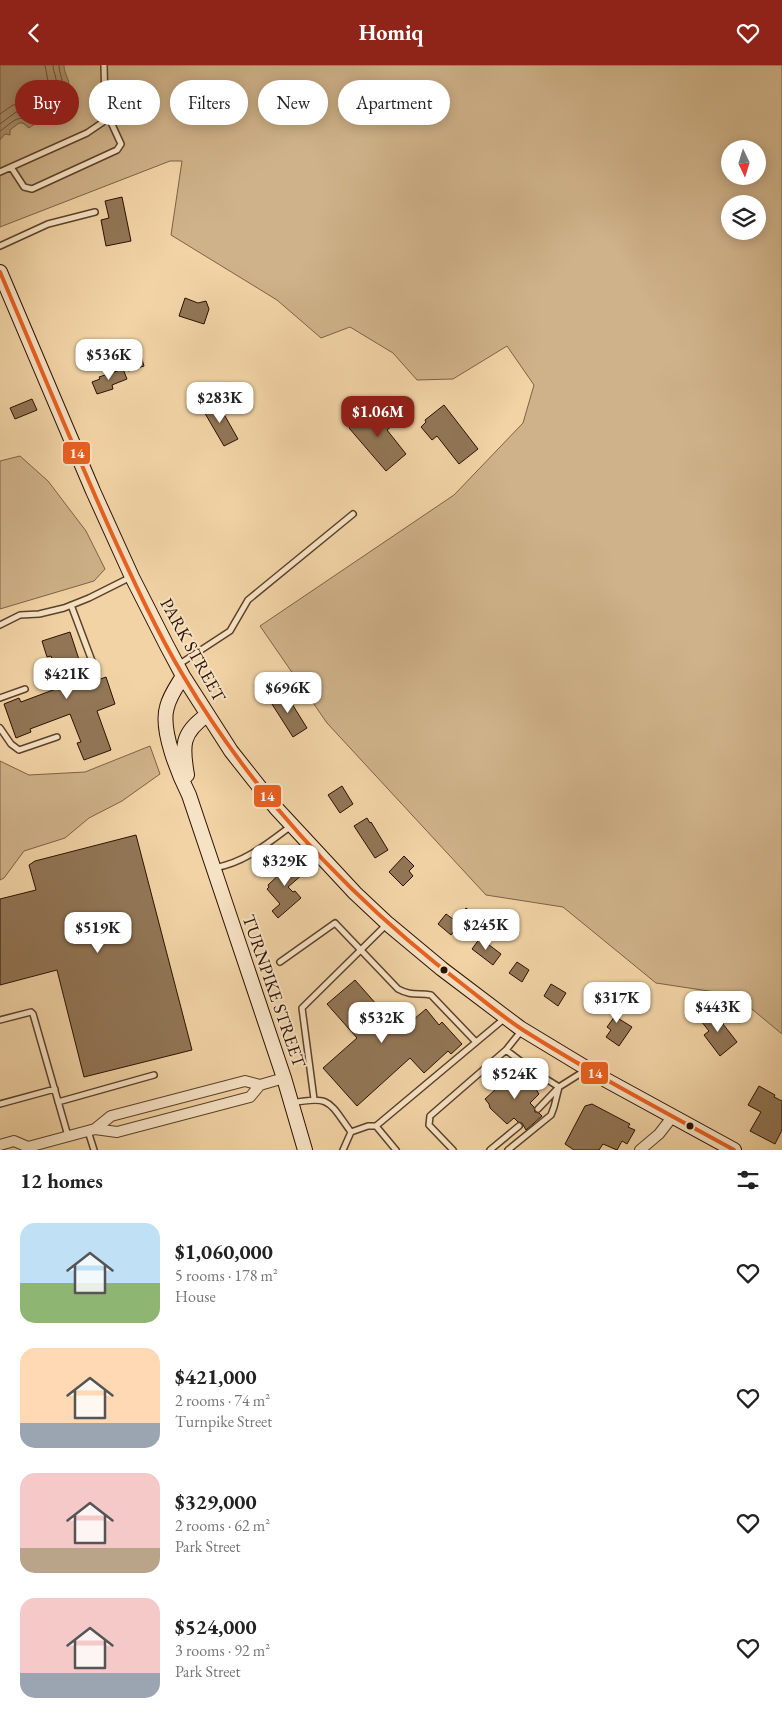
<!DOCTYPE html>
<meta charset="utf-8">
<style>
:root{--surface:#fff;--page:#f6f6f6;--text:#222;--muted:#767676;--accent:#8f2418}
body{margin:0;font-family:"EB Garamond",serif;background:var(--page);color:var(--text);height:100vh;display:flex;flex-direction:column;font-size:19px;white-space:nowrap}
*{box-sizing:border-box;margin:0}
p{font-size:16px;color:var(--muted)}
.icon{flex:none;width:28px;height:28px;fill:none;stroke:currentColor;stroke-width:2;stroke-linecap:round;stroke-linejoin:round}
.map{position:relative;height:1085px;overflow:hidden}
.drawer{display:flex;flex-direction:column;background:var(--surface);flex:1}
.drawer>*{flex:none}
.top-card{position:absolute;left:15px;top:15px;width:500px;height:45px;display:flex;gap:10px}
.needle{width:32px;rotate:176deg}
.tools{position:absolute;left:721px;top:75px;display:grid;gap:10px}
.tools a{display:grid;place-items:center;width:45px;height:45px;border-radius:50%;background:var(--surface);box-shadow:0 2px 12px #0003;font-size:25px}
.price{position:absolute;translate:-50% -42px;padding:0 11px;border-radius:10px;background:#fff;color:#222;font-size:16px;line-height:32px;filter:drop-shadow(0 1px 2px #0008)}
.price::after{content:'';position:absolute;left:50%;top:30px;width:15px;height:11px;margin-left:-8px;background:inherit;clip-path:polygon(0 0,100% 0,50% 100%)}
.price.selected{background:var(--accent);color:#fff}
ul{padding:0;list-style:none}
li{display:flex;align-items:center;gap:15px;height:125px;padding:0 20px}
li span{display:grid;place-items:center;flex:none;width:140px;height:100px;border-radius:15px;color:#555}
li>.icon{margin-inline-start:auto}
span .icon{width:60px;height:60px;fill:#fffc;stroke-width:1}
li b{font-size:21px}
h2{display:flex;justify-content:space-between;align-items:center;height:60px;padding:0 20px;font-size:21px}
.pill{padding:0 18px;border-radius:22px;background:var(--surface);box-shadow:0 2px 12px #0003;font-size:18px;line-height:45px}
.pill.selected{background:var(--accent);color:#fff}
header{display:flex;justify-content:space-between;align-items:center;height:65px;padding:0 20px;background:var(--accent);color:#fff;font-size:22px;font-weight:700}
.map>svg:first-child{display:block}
.green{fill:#cfb289;stroke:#7d6244;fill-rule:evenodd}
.water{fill:#ae916d;stroke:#7a5e41}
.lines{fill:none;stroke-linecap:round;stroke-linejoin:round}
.shore{stroke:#6c5136;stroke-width:1}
.building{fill:#927656;stroke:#2b1100}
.lane-casing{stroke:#5c4229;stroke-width:8}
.street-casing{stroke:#5c4229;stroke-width:12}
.secondary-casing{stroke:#2b1100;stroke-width:16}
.lane{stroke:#f6e2c4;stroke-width:5}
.street{stroke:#f6e2c4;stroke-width:10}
.secondary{stroke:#f6e2c4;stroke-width:14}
.bus-1-casing{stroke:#f6e2c4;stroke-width:8}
.bus-1{stroke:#e86120;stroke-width:4}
.bus-dot{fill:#2b1100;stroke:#f6e2c4;stroke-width:2}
.labels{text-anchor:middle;stroke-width:4;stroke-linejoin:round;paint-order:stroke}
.street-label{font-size:18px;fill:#2b1100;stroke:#f6e2c4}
.line-badge{stroke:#f6e2c4;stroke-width:2}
.badge-label{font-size:14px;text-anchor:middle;font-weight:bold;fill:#fff}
</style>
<header><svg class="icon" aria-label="back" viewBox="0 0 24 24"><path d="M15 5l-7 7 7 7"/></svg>Homiq<svg class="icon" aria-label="heart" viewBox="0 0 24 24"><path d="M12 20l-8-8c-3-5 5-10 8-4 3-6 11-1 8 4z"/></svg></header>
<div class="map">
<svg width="782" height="1085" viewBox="0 0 782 1085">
<rect width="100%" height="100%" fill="#f1d3a5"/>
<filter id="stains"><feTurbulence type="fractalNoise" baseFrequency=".004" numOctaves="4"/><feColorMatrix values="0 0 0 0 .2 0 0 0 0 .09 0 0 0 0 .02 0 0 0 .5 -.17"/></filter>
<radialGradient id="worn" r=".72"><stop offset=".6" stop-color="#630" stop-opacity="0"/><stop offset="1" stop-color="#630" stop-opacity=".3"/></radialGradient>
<!-- green -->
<path class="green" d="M0 0H782V969L735 930 656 918 563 842 486 830 327 658 260 561 454 430 523 358 534 320 507 281 453 314 417 315 393 288 350 262 321 273 277 235 171 170 182 96H170L0 162ZM730 84H758V111H730ZM730 139H758V166H730Z
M20 391 48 416 86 466 105 504 94 516 0 544V396Z
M150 681 160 709 122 736 89 753 65 773 24 786 4 813 0 815V696L29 710 85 707Z"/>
<!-- water -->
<path class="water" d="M0 0H64C64 13 77 20 61 33V35C48 33 47 48 39 56 36 59 32 60 29 63L23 58H19L10 65V70L5 69 0 75Z"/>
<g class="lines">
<!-- shore -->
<path class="shore" d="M0 49 13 40 28 38 37 24 48 16 45 0
M0 59 16 47H30L43 28 56 22C58 14 53 8 53 0
M0 66C10 60 16 49 29 55L35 52 48 33 63 25C64 16 59 9 59 0"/>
</g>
<!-- building -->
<path class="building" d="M122 132 131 176 106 181 101 155 109 153 105 136Z
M185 233 198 238 206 236 209 244 204 259 179 251Z
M139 284 144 301 128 306 123 289Z
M123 304 127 314 112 320 113 324 97 329 92 317 100 314 99 312Z
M32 334 37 345 15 354 10 343Z
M217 337 238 374 224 381 203 345Z
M444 340 478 384 459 399 437 371 432 375 421 362 426 357 425 355Z
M376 341 392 361 387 365 406 389 386 406 349 363Z
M70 567 87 619 106 612 115 639 97 646 111 685 84 695 77 678 81 677 70 649 30 664 31 667 16 673 4 639 19 633 21 637 61 622 51 591 47 592 42 576Z
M284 626 307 663 293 672 270 636Z
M342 721 353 739 340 748 328 730Z
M367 753 370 758 371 757 388 785 375 793 354 761Z
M136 770 192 985 84 1012 57 905 0 920V834L36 825 29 800 35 796Z
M404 791 414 801 409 806 413 811 403 821 389 807Z
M289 793 303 809 288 822 293 827 295 826 301 833 278 853 272 846 280 839 267 824 269 822 268 820 283 806 278 802Z
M466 843 475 850 468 859 459 852Z
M446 849 460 859 451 870 438 859Z
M480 873 501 889 493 900 472 884Z
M517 897 529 905 522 917 509 908Z
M355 915 400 966 426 944 439 960 442 957 462 979 451 989 448 986 424 1008 410 993 357 1041 323 1003 357 973 327 939Z
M551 919 566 928 558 941 544 931Z
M613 933 624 940 616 952 632 962 619 981 606 972 611 965 607 962 615 951 605 945Z
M715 944 725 957 723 959 737 977 720 991 704 970 709 966 701 956Z
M517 1004 534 1021 539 1029 530 1038 534 1042 535 1047 539 1048 542 1051 526 1065 522 1058 518 1057 514 1053 507 1059 490 1043 489 1039 485 1034 495 1025 494 1017 499 1015 504 1017Z
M759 1021 775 1030 774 1032 782 1036V1065L775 1079 750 1066 761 1047 748 1040Z
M592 1039 630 1059 628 1062 635 1065 627 1079 622 1076 617 1085 603 1079 599 1085H574L565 1079 585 1041Z"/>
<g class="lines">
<defs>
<path id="lane" d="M11 102 24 122 32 124 117 85 121 79 109 53 141 39
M0 107 87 68 109 53 105 39 104 0
M0 181 48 159 95 147
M71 540 95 604
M0 560 20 550 39 549 64 543 89 533 131 512
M178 600 230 566 248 535 353 449
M0 633 25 624
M0 663 11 679 19 685 57 672
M214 803C244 798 267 779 291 761
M280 897 335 858 398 924C411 931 417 928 431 930L476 977
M0 955 31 947 33 949 68 1071
M506 985 535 1007 559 1022 554 1042 551 1050 508 1085
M314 1034 302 943 387 859
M58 1037 154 1010
M292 1038C331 1030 329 1037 351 1067L368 1061H376L396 1085
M0 1039 55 1024
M538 1044 559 1022 586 1005
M376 1061 505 953
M88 1066 94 1085
M343 1085 351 1067
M453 1085 429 1060 430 1051 506 985 522 965
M490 1085 519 1061"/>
<path id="street" d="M95 1064 111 1051 245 1016 260 1020
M0 1080 14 1076 28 1082 95 1064 117 1067 250 1032 260 1020 284 1013
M640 1085 659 1069 673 1051"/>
<path id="secondary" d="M0 207 93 426 132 512 167 581 183 611 231 686 276 743 355 828 388 859 442 904 520 963 606 1015 734 1085
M183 611C177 621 170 630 167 642 160 665 179 710 189 730L284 1013 305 1085
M187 710C182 681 181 668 207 650"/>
</defs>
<!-- lane casing -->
<use href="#lane" class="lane-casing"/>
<!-- street casing -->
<use href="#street" class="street-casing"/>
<!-- secondary casing -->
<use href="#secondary" class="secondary-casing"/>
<!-- lane -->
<use href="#lane" class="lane"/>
<!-- street -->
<use href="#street" class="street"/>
<!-- secondary -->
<use href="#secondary" class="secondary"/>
<defs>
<path id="bus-1" d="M0 207C37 294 73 382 112 469 134 517 157 567 184 612 256 733 354 837 466 922 484 936 503 952 523 965 591 1008 663 1046 734 1085"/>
</defs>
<!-- bus-1 casing -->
<use href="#bus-1" class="bus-1-casing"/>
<!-- bus-1 -->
<use href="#bus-1" class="bus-1"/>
</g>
<!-- markers -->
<g class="bus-dot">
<circle cx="444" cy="905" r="4.5"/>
<circle cx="690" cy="1061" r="4.5"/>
</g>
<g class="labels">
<!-- street labels -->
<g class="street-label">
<text transform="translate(193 585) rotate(61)" y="6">PARK STREET</text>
<text transform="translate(274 926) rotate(71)" y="6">TURNPIKE STREET</text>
</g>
</g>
<g class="line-badge">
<rect x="62" y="376" width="29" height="24" rx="5" fill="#e86120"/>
<rect x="253" y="719" width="29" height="24" rx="5" fill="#e86120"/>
<rect x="580" y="996" width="29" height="24" rx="5" fill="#e86120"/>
</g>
<g class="badge-label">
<text x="77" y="393">14</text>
<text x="267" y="736">14</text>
<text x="595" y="1013">14</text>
</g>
<rect width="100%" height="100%" filter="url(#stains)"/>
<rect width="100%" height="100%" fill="url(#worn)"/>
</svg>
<div class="tools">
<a><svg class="needle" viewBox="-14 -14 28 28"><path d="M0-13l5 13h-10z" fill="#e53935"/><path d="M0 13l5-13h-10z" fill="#767676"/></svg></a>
<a><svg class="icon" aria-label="layers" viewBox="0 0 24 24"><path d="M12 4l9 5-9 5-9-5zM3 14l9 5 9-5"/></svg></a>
</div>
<b class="price" style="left:109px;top:316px">$536K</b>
<b class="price" style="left:220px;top:359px">$283K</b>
<b class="price selected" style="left:378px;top:373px">$1.06M</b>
<b class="price" style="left:67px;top:635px">$421K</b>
<b class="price" style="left:288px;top:649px">$696K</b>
<b class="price" style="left:285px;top:822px">$329K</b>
<b class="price" style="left:486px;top:886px">$245K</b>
<b class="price" style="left:98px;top:889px">$519K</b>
<b class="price" style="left:617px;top:959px">$317K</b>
<b class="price" style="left:718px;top:968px">$443K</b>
<b class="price" style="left:382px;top:979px">$532K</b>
<b class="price" style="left:515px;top:1035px">$524K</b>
<div class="top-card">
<a class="pill selected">Buy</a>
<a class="pill">Rent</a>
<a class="pill">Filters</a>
<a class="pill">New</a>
<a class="pill">Apartment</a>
</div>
</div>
<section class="drawer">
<h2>12 homes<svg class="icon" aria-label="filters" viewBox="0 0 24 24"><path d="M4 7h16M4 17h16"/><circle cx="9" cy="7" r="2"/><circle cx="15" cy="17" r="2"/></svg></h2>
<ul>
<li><span style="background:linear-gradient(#bfe0f5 60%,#8fb573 0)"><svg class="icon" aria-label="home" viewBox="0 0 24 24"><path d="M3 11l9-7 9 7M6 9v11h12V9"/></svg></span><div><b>$1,060,000</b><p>5 rooms · 178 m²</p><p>House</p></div><svg class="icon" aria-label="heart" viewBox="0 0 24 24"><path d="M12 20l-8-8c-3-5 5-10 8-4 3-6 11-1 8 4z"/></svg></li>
<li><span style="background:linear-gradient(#ffd9b3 75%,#9aa5b1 0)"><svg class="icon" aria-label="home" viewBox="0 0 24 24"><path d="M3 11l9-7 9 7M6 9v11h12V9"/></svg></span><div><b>$421,000</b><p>2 rooms · 74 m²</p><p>Turnpike Street</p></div><svg class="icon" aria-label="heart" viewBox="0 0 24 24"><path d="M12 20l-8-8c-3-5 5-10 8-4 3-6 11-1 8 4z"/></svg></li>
<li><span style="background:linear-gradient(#f6c9c9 75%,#b9a48a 0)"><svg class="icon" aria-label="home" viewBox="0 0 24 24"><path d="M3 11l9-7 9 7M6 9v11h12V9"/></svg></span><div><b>$329,000</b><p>2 rooms · 62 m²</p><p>Park Street</p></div><svg class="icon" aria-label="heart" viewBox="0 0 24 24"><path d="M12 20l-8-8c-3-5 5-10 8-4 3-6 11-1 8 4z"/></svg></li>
<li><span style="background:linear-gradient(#f6c9c9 75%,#9aa5b1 0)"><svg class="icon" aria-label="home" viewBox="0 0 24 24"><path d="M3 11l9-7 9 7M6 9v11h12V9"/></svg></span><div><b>$524,000</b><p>3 rooms · 92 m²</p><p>Park Street</p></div><svg class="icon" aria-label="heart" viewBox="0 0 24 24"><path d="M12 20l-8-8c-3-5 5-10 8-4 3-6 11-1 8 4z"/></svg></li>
</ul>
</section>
